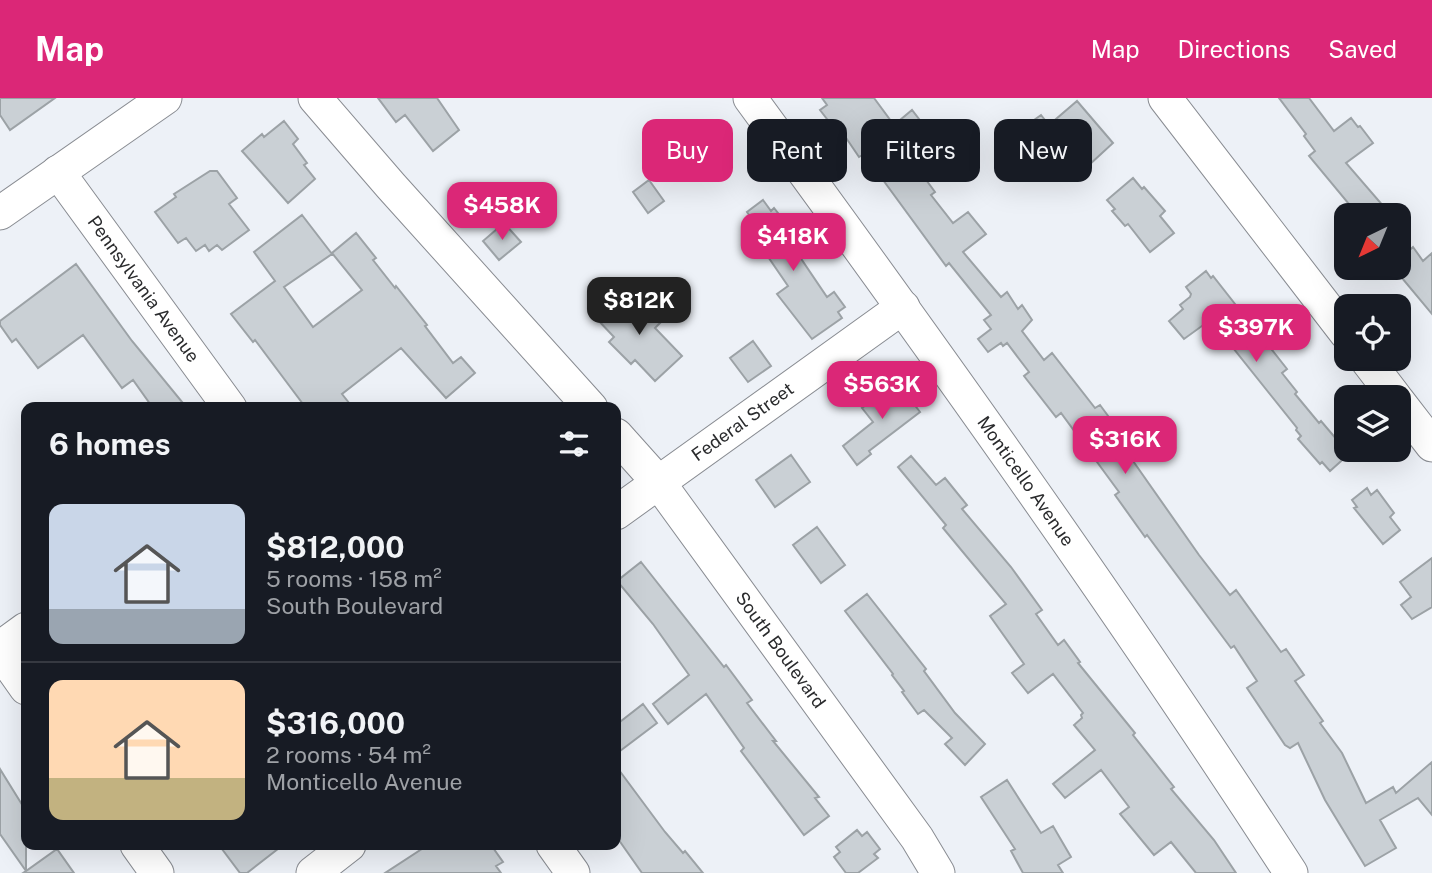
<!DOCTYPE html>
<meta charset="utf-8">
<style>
:root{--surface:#171b24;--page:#20242c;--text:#f1f3f6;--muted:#9ea1a6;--line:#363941;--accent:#db2777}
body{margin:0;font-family:"Public Sans",sans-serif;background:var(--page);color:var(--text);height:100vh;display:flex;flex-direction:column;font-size:26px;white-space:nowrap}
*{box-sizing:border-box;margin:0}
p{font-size:23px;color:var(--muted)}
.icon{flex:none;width:38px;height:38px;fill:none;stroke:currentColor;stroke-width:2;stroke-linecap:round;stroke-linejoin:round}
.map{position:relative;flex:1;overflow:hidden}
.drawer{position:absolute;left:21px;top:304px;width:600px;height:448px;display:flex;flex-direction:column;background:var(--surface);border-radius:14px;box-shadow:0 7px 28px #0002}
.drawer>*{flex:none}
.hud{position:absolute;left:642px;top:21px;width:665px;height:63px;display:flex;gap:14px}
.needle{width:46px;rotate:223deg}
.buttons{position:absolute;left:1334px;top:105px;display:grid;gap:14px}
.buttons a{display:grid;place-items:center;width:77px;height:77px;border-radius:14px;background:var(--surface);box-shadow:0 7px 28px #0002;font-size:35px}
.price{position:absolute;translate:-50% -60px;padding:0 16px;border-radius:14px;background:var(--accent);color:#fff;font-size:23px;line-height:46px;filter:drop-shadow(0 2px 4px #0008)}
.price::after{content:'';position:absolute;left:50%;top:42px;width:21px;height:16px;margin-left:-10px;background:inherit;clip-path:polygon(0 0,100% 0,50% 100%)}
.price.active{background:#222;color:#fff}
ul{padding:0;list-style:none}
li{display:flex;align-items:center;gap:21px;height:175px;padding:0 28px}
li+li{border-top:2px solid var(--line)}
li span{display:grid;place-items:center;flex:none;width:196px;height:140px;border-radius:14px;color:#555}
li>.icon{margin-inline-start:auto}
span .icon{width:84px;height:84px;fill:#fffc;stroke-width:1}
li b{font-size:30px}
h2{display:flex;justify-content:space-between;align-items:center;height:84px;padding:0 28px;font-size:30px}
.pill{padding:0 24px;border-radius:14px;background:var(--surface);box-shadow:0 7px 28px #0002;font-size:24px;line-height:63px}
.pill.active{background:var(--accent);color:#fff}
header{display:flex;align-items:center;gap:42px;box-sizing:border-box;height:98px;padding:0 35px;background:var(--accent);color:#fff}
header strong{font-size:33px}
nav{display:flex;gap:38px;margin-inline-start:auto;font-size:24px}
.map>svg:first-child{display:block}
.building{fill:#cad0d5;stroke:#9ca2a6;stroke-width:2}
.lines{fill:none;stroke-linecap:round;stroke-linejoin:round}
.minor-casing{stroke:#898c92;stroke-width:35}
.minor{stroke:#fff;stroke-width:33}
.labels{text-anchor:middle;stroke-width:5;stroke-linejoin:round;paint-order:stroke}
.street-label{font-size:18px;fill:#2a2b2d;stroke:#fdfeff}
</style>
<header>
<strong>Map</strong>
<nav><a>Map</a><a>Directions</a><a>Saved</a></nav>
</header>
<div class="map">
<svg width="1432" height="775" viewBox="0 0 1432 775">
<rect width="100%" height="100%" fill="#edf1f7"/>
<!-- building -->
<path class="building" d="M0 0H55L10 32 0 17Z
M378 0H437L459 32 433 53 405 17 396 24Z
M822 0H874L894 27 912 12 946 56 921 75 935 94 931 97 953 125 968 114 986 136 963 154 1001 199 1007 194 1018 211 1022 207 1032 222 1022 233 1044 262 1052 255 1095 310 1100 307 1131 349 1126 353 1199 457 1230 497 1236 492 1281 554 1286 551 1304 577 1295 583 1323 623 1320 625 1342 655 1366 705 1393 689 1396 695 1432 664V717L1418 700 1380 722 1396 750 1365 768 1325 702 1298 645 1290 650 1285 647 1247 590 1257 583 1234 548 1231 550 1147 437 1145 439 1115 397 1119 394 1061 315 1056 319 1024 278 1029 274 1007 245 1003 248 1001 245 988 254 978 241 991 231 984 222 991 217 949 165 946 168 864 56 859 59 838 28 834 30 820 12 827 7Z
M1279 0H1309L1334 33 1351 20 1358 29 1360 28 1373 45 1346 65 1391 117H1358L1309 58 1315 53 1304 38 1306 36Z
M1077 3 1113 45 1089 67 1072 48 1068 52 1053 37 1034 51 1020 32 1041 17 1049 27Z
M284 23 298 41 293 46 307 65 304 67 315 81 288 105 242 53 262 36 264 39Z
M698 23 705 32 708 30 727 56 696 78 684 62 691 57 679 37Z
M210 73H217L237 100 229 106 249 132 222 152 217 147 209 153 205 147 196 153 186 140 178 145 155 114 176 99 174 96Z
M1133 80 1142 91 1144 89 1165 113 1160 118 1174 135 1150 154 1128 126 1125 128 1112 113 1115 111 1107 102Z
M649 82 664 103 648 115 633 94Z
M763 102 771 113 774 110 789 129 783 134 827 199 834 194 845 209 838 214 842 220 812 241 777 196 788 188 762 150 760 152 744 132 754 124 747 114Z
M302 117 332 156 284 189 313 229 362 192 332 155 356 135 376 160 373 162 395 190 396 188 427 227 425 228 453 265 461 259 475 275 446 300 401 250 342 296 353 310H306L255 242 253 244 231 216 275 183 254 154Z
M504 125 521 144 499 162 483 143Z
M1413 149 1423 163 1432 155V216L1397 174 1399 172 1397 170 1398 162Z
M76 166 132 243 187 310H153L133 282 122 290 83 237 38 270 16 241 12 244 0 227V223Z
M1206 173 1211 180 1213 178 1235 206 1226 212 1252 245 1261 238 1287 271 1282 275 1297 294 1295 296 1319 325 1321 323 1349 356 1330 373 1322 364 1320 366 1298 341 1301 338 1296 332 1297 330 1225 240 1221 243 1206 225 1184 241 1169 223 1183 211 1180 207 1190 199 1191 196 1186 189Z
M622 195 643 216 649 210 662 223 655 230 682 258 655 283 635 262 631 266 609 244 614 239 596 220Z
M753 243 771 268 748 284 730 260Z
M897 284 920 314 869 353 871 356 857 367 843 348 873 324 862 310Z
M791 357 810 384 775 409 756 382Z
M911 358 936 387 945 380 967 407 962 411 1011 469 1042 512 1036 516 1058 547 1064 542 1080 564 1078 565 1135 635 1133 637 1174 689 1171 691 1214 742 1236 775H1196L1171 744 1154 757 1120 716 1129 709 1101 672 1065 700 1053 686 1095 652 1074 627 1082 620 1081 617 1083 615 1053 576 1028 595 1012 575 1024 566 990 518 1006 506 943 430 946 427 898 369Z
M1367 390 1371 397 1377 392 1394 415 1390 419 1400 432 1383 446 1354 410 1357 409 1352 402Z
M817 429 845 467 821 485 793 447Z
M1432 460V509L1412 521 1401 507 1411 499 1400 484Z
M641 464 724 569 726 567 752 602 747 605 776 643H773L819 699 815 700 829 718 804 737 741 653 744 650 706 596 668 626 653 606 689 577 653 526 617 483Z
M867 496 926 571 924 573 955 615 985 646 965 667 945 646 952 640 924 612 918 616 902 594 904 593 892 577 893 576 845 513Z
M643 606 657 625 616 656V627Z
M616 668 665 734 683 755 685 753 703 775H642L616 738Z
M0 671 26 713V773L57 751 74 775H23L26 773 0 736Z
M1007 682 1041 735 1053 728 1071 759 1058 767 1063 775H1023L1011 753 1015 751 981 699Z
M857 732 862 738 867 734 880 751 874 756 878 760 858 775H846L834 759 840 754 836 749Z
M219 747H283L247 775H240Z
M428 747H491L503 764 496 768 501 775H385Z"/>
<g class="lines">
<defs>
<g id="minor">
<path d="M315 0 391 88 591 310"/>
<path id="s1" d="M750 0C936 254 1120 511 1291 775"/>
<path d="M1165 0 1346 235"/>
<path id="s2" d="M58 74 230 310"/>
<path d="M0 115 165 0"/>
<path d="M1366 261 1395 299"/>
<path d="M1398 303 1432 347"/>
<path id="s3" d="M616 337 659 385 917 740 938 775"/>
<path id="s4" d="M616 415 903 209"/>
<path d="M0 550 26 531"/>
<path d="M0 553 26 590"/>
<path d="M137 747 157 775"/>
<path d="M553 747 573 775"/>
<path d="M313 775 349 747"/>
</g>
</defs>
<!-- minor casing -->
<use href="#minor" class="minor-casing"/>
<!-- minor -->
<use href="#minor" class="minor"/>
</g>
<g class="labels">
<!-- street labels -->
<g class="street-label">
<text dy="6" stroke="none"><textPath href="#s2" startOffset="145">Pennsylvania Avenue</textPath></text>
<text dy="6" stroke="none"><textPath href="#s4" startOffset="156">Federal Street</textPath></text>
<text dy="6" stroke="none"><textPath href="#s1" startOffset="472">Monticello Avenue</textPath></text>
<text dy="6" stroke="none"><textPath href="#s3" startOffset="271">South Boulevard</textPath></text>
</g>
</g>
</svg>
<div class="buttons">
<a><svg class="needle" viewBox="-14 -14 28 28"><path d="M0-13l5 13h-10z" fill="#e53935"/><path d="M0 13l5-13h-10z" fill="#9ea1a6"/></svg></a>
<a><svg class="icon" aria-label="locate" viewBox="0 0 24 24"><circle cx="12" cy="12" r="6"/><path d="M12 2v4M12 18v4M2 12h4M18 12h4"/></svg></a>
<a><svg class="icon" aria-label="layers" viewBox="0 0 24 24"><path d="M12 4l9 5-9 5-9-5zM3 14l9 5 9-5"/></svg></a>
</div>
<b class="price" style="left:502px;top:144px">$458K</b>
<b class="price" style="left:793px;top:175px">$418K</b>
<b class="price active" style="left:639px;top:239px">$812K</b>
<b class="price" style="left:1256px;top:266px">$397K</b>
<b class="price" style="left:882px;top:323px">$563K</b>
<b class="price" style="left:1125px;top:378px">$316K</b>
<div class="hud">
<a class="pill active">Buy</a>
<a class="pill">Rent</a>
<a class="pill">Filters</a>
<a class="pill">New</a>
</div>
<section class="drawer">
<h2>6 homes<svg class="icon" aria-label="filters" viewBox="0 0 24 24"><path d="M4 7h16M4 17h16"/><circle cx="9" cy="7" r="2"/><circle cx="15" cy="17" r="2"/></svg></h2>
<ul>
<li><span style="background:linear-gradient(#c9d6e8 75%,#9aa5b1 0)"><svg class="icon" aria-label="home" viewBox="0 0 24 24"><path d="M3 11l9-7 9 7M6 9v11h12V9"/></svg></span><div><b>$812,000</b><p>5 rooms · 158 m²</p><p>South Boulevard</p></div></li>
<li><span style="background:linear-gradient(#ffd9b3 70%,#c2b280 0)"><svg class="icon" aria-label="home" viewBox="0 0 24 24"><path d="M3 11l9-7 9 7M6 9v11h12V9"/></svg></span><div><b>$316,000</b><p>2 rooms · 54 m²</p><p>Monticello Avenue</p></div></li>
</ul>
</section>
</div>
